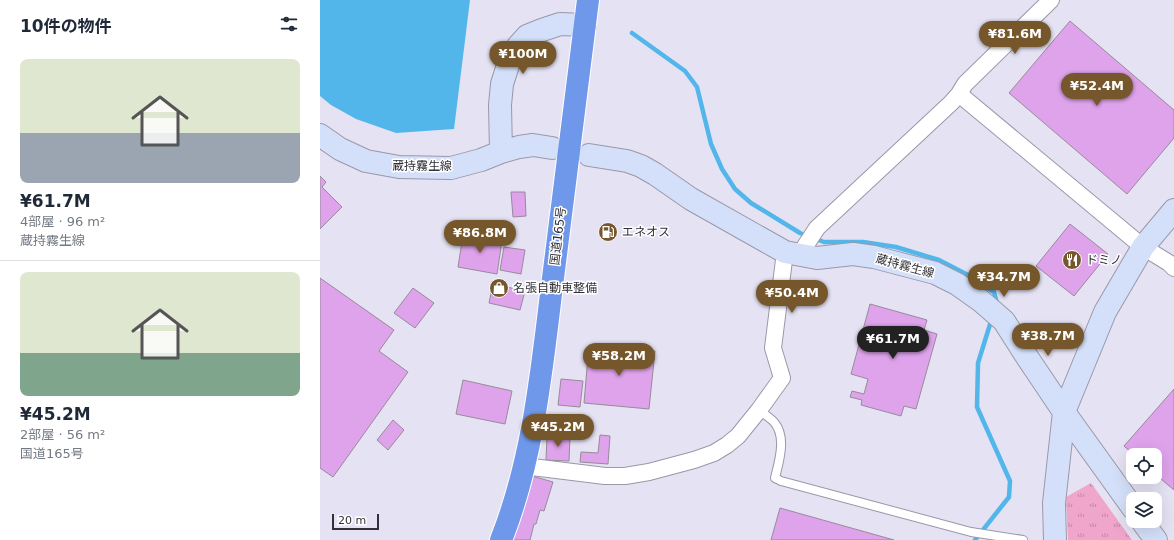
<!DOCTYPE html>
<html lang="ja">
<meta charset="utf-8">
<style>
:root{--surface:#fff;--page:#f6f6f7;--text:#1f2937;--muted:#747a83;--line:#e0e1e3;--accent:#76572c}
body{margin:0;font-family:"DejaVu Sans","Noto Sans JP",sans-serif;background:var(--page);color:var(--text);height:100vh;display:flex;flex-direction:column;font-size:15px;white-space:nowrap}
*{box-sizing:border-box;margin:0}
p{font-size:13px;color:var(--muted)}
.icon{flex:none;width:22px;height:22px;fill:none;stroke:currentColor;stroke-width:2;stroke-linecap:round;stroke-linejoin:round}
.map{position:relative;flex:1;overflow:hidden}
.panel{display:flex;flex-direction:column;background:var(--surface);width:320px}
.panel>*{flex:none}
.controls{position:absolute;left:806px;top:448px;display:grid;gap:8px}
.controls a{display:grid;place-items:center;width:36px;height:36px;border-radius:8px;background:var(--surface);box-shadow:0 4px 16px #0002;font-size:20px}
.scale{position:absolute;left:12px;bottom:10px;width:47px;box-sizing:border-box;padding-left:4px;border:2px solid #313036;border-top:0;font-size:11px;line-height:14px;white-space:nowrap;color:#313036;-webkit-text-stroke:3px #fff;paint-order:stroke}
.price{position:absolute;translate:-50% -34px;padding:0 9px;border-radius:14px;background:var(--accent);color:#fff;font-size:13px;line-height:26px;filter:drop-shadow(0 1px 2px #0008)}
.price::after{content:'';position:absolute;left:50%;top:24px;width:12px;height:9px;margin-left:-6px;background:inherit;clip-path:polygon(0 0,100% 0,50% 100%)}
.price.on{background:#222;color:#fff}
ul{padding:0;list-style:none}
li{display:grid;align-content:center;gap:8px;height:212px;padding:0 20px}
li+li{border-top:1px solid var(--line)}
li span{display:grid;place-items:center;height:124px;border-radius:8px;color:#555}
li>.icon{margin-inline-start:auto}
span .icon{width:72px;height:72px;fill:#fffc;stroke-width:1}
li b{font-size:17px}
h2{display:flex;justify-content:space-between;align-items:center;height:48px;padding:0 20px;font-size:17px}
main{display:flex;flex:1;min-height:0}
.map>svg:first-child{display:block}
.grass{fill:url(#grass-tufts)}
.water{fill:#53b6eb}
.lines{fill:none;stroke-linecap:round;stroke-linejoin:round}
.stream{stroke:#53b6eb;stroke-width:4.5}
.building{fill:#dfa3ec;stroke:#968b98}
.lane-casing{stroke:#9a98a8;stroke-width:10}
.street-casing{stroke:#9a98a8;stroke-width:18}
.secondary-casing{stroke:#9a98a8;stroke-width:24}
.highway-casing{stroke:#fff;stroke-width:24}
.lane{stroke:#fff;stroke-width:8}
.street{stroke:#fff;stroke-width:16}
.secondary{stroke:#d4e0f9;stroke-width:22}
.highway{stroke:#7098ea;stroke-width:22}
.labels{text-anchor:middle;stroke-width:3;stroke-linejoin:round;paint-order:stroke}
.street-label{font-size:12px;fill:#313036;stroke:#fff}
.poi-label{font-size:12px;fill:#313036;stroke:#fff;text-anchor:start}
</style>
<main>
<section class="panel">
<h2>10件の物件<svg class="icon" aria-label="filters" viewBox="0 0 24 24"><path d="M4 7h16M4 17h16"/><circle cx="9" cy="7" r="2"/><circle cx="15" cy="17" r="2"/></svg></h2>
<ul>
<li><span style="background:linear-gradient(#dfe7d0 60%,#9aa5b1 0)"><svg class="icon" aria-label="home" viewBox="0 0 24 24"><path d="M3 11l9-7 9 7M6 9v11h12V9"/></svg></span><div><b>¥61.7M</b><p>4部屋 · 96 m²</p><p>蔵持霧生線</p></div></li>
<li><span style="background:linear-gradient(#dfe7d0 65%,#7fa58c 0)"><svg class="icon" aria-label="home" viewBox="0 0 24 24"><path d="M3 11l9-7 9 7M6 9v11h12V9"/></svg></span><div><b>¥45.2M</b><p>2部屋 · 56 m²</p><p>国道165号</p></div></li>
</ul>
</section>
<div class="map">
<svg width="854" height="540" viewBox="0 0 854 540">
<defs>
<pattern id="grass-tufts" width="24" height="20" patternUnits="userSpaceOnUse"><rect width="24" height="20" fill="#f0a5ca"/><path d="M3 7l-1-3M5 7V3M7 7l1-3M15 17l-1-3M17 17v-4M19 17l1-3" fill="none" stroke="#c387a5"/></pattern>
</defs>
<rect width="100%" height="100%" fill="#e5e2f4"/>
<!-- grass -->
<path class="grass" d="M771 483 812 540H748L746 497Z"/>
<!-- water -->
<path class="water" d="M0 0H150L134 129 76 133 36 119 11 105 0 96Z"/>
<g class="lines">
<!-- stream -->
<path class="stream" d="M312 33 365 71 377 87 391 144 402 169 415 189 431 203 480 233 504 242H543L576 247 619 260 648 275 674 292 677 303 676 305
M655 540 689 497 690 481 657 407 658 363 672 318"/>
</g>
<!-- building -->
<path class="building" d="M750 21 854 110V138L807 194 689 93Z
M0 176 6 182 2 187 22 207 0 229Z
M191 192H205L206 216 193 217Z
M750 224 788 254 754 296 716 266Z
M143 235 182 241 177 274 138 267Z
M184 247 205 250 201 274 180 270Z
M0 278 74 330 59 351 88 372 13 477 0 468Z
M173 284 205 291 200 310 169 303Z
M93 288 114 303 95 328 74 313Z
M550 304 607 320 604 330 617 334 596 409 584 406 581 416 541 405 542 400 530 397 532 391 544 394 548 379 531 374Z
M269 345 335 351 329 409 264 403Z
M241 379 263 381 260 407 238 405Z
M143 380 192 391 185 424 136 414Z
M854 389V490L835 474V455H814L804 446Z
M73 420 84 430 68 450 57 440Z
M280 435 290 436 288 464 260 462 261 452 278 453Z
M227 436 250 437 249 461 226 460Z
M212 476 233 482 224 511 220 510 216 524H214L210 540H193Z
M460 508 574 540H451Z"/>
<g class="lines">
<defs>
<path id="lane" d="M439 410C444 414 450 418 454 422 467 437 459 461 455 478L461 481 651 532 703 540"/>
<path id="street" d="M639 94 823 247 849 263 854 268
M480 254 497 228 631 103 639 94 645 84 731 0
M204 466 285 476H305L329 472 374 460 394 453 407 445 418 436 439 410 462 378 453 348 465 252"/>
<path id="secondary" d="M0 135 20 149 46 161 79 167 131 168 161 160 181 152 199 147 213 145 232 148
M181 152 180 105 182 84 189 62 198 46 207 36 222 30 240 24 265 25
M269 155 307 161 321 166 335 174 371 199 465 252 497 258 533 254 554 257 615 273 637 284 661 301 684 321 707 357 744 412 813 508
M822 521 836 540
M735 540 734 503 744 412 785 312 823 247 854 210"/>
<path id="highway" d="M181 540C212 462 221 377 231 294 243 196 255 98 268 0"/>
</defs>
<!-- lane casing -->
<use href="#lane" class="lane-casing"/>
<!-- street casing -->
<use href="#street" class="street-casing"/>
<!-- secondary casing -->
<use href="#secondary" class="secondary-casing"/>
<!-- highway casing -->
<use href="#highway" class="highway-casing"/>
<!-- lane -->
<use href="#lane" class="lane"/>
<!-- street -->
<use href="#street" class="street"/>
<!-- secondary -->
<use href="#secondary" class="secondary"/>
<!-- highway -->
<use href="#highway" class="highway"/>
</g>
<!-- icons -->
<defs>
<symbol id="fuel-disc" viewBox="-11 -11 22 22"><circle r="9.5" fill="#76572c" stroke="#fff"/><path d="M-5.5-6h7V0h2V4h1.3V-2.5L3-4.5l.8-.8L6-3V5H2.5V1h-1V6h-7ZM-4.2-4.7v3.2H.2V-4.7Z" fill="#fff"/></symbol>
<symbol id="restaurant-disc" viewBox="-11 -11 22 22"><circle r="9.5" fill="#76572c" stroke="#fff"/><path d="M-5-6h1v4h1v-4h1v4h1v-4h1v5L-1.5 .5V6h-2V.5L-5-1ZM5-6V6H3V1.5H1.5Q1.5-4 5-6Z" fill="#fff"/></symbol>
<symbol id="shop-disc" viewBox="-11 -11 22 22"><circle r="9.5" fill="#76572c" stroke="#fff"/><path d="M-5-2.5h2.3a2.7 3.5 0 0 1 5.4 0H5L5.5 6h-11ZM-1.5-2.5h3a1.5 2.3 0 0 0-3 0Z" fill="#fff"/></symbol>
</defs>
<g fill-rule="evenodd">
<use href="#fuel-disc" x="277" y="221" width="22" height="22"/>
<use href="#restaurant-disc" x="741" y="249" width="22" height="22"/>
<use href="#shop-disc" x="168" y="277" width="22" height="22"/>
</g>
<g class="labels">
<!-- street labels -->
<g class="street-label">
<text x="102" y="170">蔵持霧生線</text>
<text transform="translate(238 236) rotate(-83)" y="4">国道165号</text>
<text transform="translate(585 266) rotate(15)" y="4">蔵持霧生線</text>
</g>
<!-- poi labels -->
<g class="poi-label">
<text x="302" y="236">エネオス</text>
<text x="766" y="264">ドミノ</text>
<text x="193" y="292">名張自動車整備</text>
</g>
</g>
</svg>
<div class="controls">
<a><svg class="icon" aria-label="locate" viewBox="0 0 24 24"><circle cx="12" cy="12" r="6"/><path d="M12 2v4M12 18v4M2 12h4M18 12h4"/></svg></a>
<a><svg class="icon" aria-label="layers" viewBox="0 0 24 24"><path d="M12 4l9 5-9 5-9-5zM3 14l9 5 9-5"/></svg></a>
</div>
<div class="scale">20 m</div>
<b class="price" style="left:695px;top:55px">¥81.6M</b>
<b class="price" style="left:203px;top:75px">¥100M</b>
<b class="price" style="left:777px;top:107px">¥52.4M</b>
<b class="price" style="left:160px;top:254px">¥86.8M</b>
<b class="price" style="left:684px;top:298px">¥34.7M</b>
<b class="price" style="left:472px;top:314px">¥50.4M</b>
<b class="price" style="left:728px;top:357px">¥38.7M</b>
<b class="price on" style="left:573px;top:360px">¥61.7M</b>
<b class="price" style="left:299px;top:377px">¥58.2M</b>
<b class="price" style="left:238px;top:448px">¥45.2M</b>
</div>
</main>
